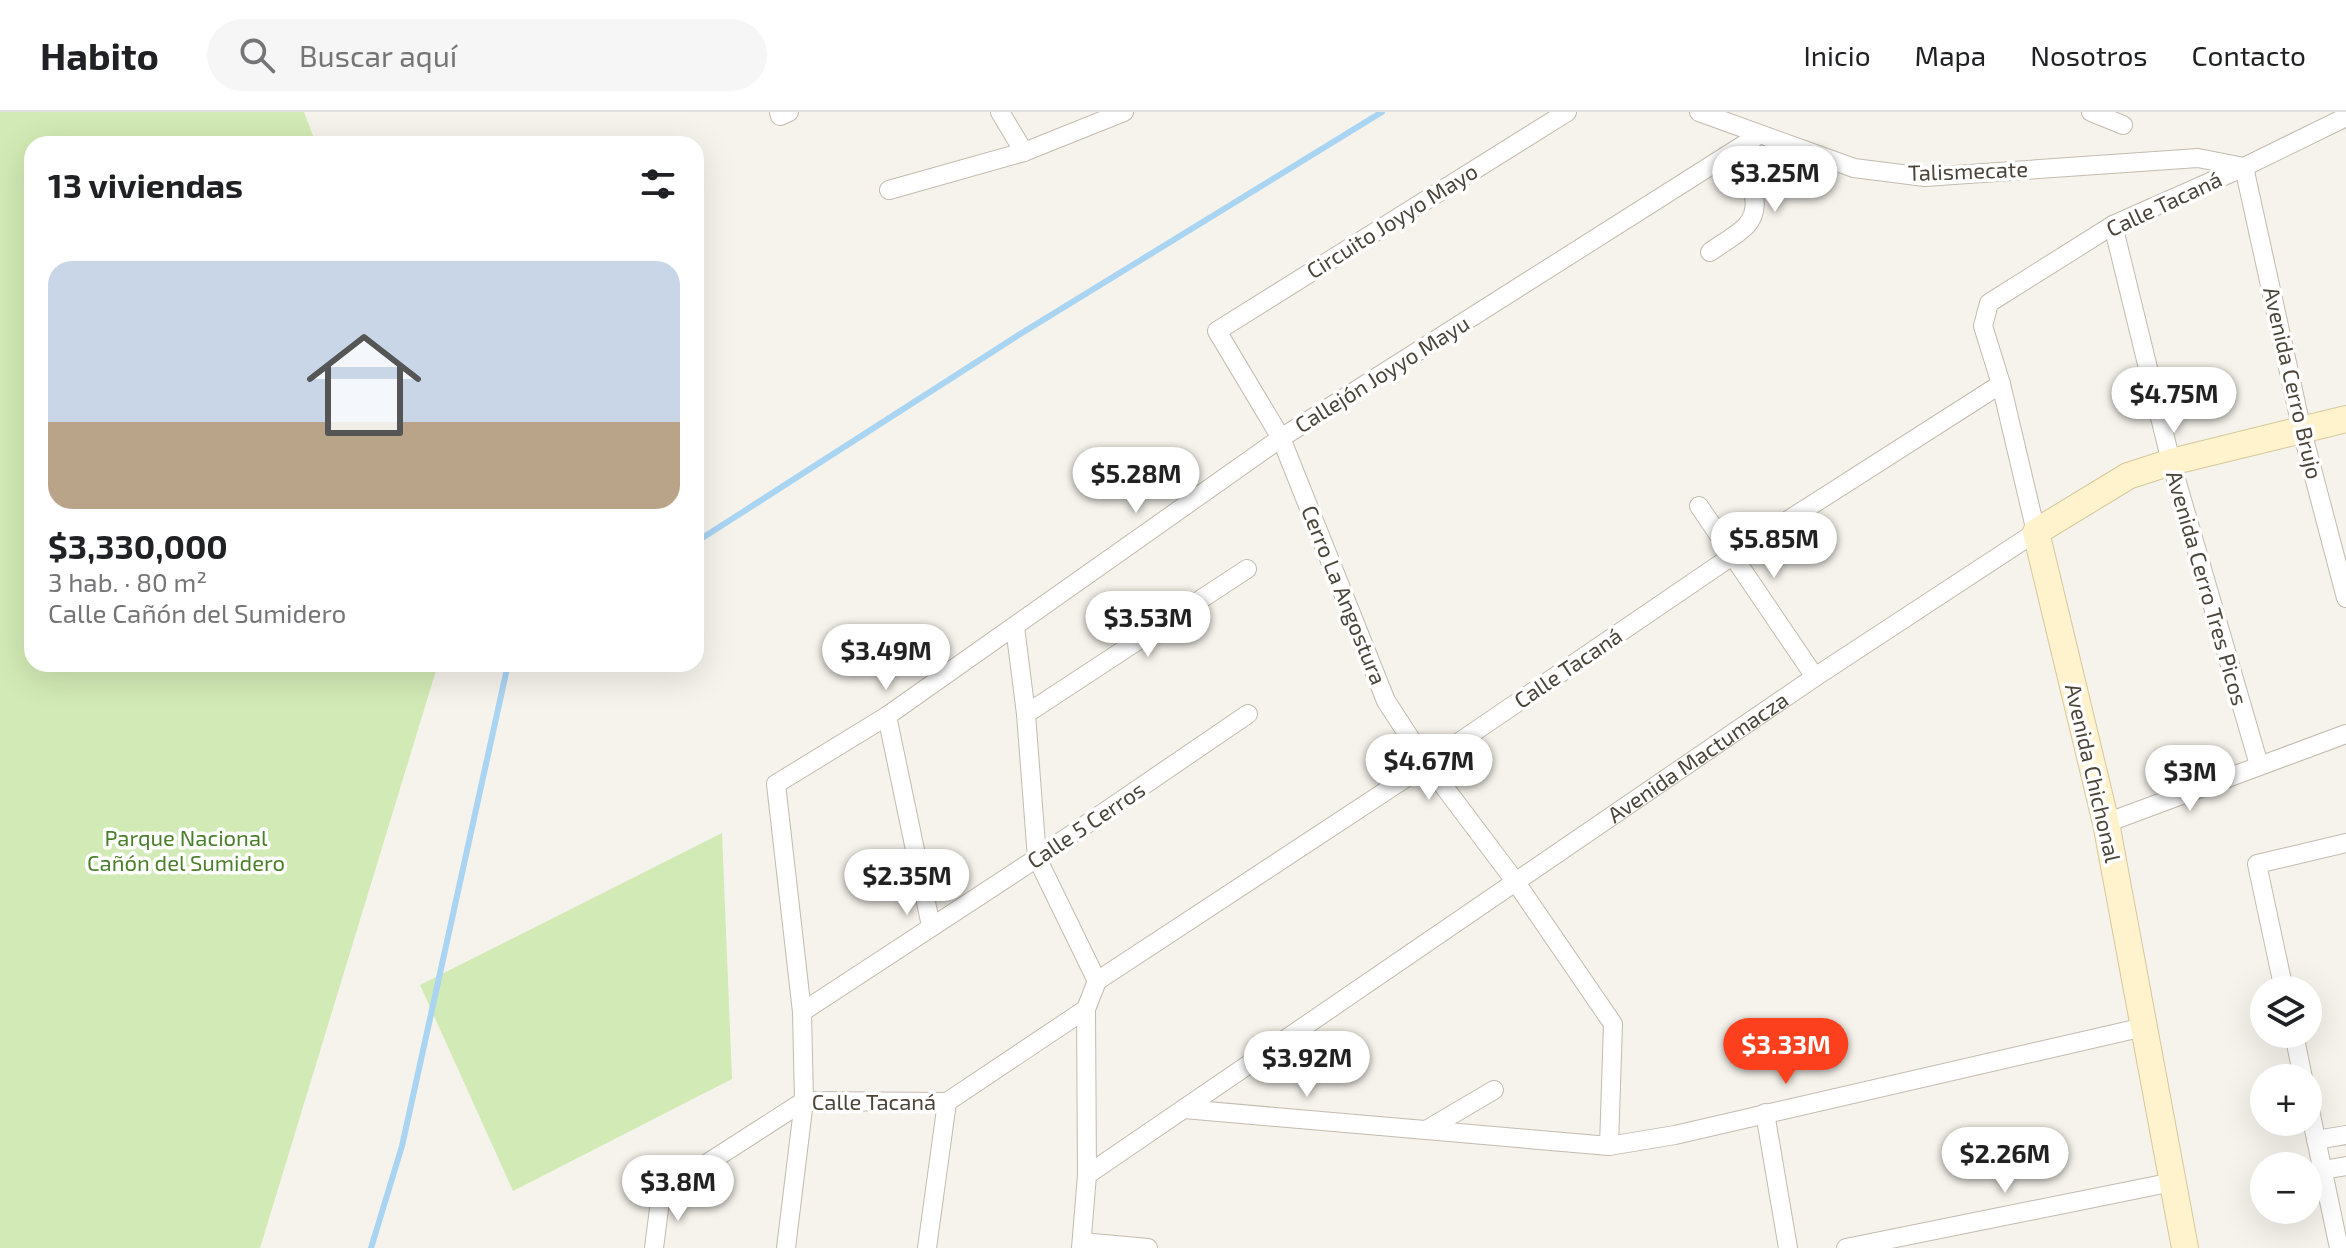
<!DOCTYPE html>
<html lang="es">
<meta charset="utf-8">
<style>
:root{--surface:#fff;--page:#f6f6f6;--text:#202124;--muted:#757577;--line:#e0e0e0;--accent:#fc3f1d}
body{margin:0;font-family:"Exo 2",sans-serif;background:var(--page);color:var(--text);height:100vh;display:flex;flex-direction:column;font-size:30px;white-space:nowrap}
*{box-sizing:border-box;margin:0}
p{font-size:26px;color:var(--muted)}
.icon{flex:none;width:44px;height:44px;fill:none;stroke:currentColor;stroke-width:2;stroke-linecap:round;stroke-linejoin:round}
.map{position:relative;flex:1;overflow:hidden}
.details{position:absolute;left:24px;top:24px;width:680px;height:536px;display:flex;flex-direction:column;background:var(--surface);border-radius:24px;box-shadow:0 8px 32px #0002}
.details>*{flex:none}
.buttons{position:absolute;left:2250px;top:864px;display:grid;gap:16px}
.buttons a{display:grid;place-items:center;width:72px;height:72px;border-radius:50%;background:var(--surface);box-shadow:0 8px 32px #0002;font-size:40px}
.price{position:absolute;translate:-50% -68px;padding:0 18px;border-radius:28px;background:#fff;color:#222;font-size:26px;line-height:52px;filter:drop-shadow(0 2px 4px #0008)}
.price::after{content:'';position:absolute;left:50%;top:48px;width:24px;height:18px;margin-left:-12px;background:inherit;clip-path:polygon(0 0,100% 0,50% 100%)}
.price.selected{background:var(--accent);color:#fff}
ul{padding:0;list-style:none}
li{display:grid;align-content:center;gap:16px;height:424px;padding:0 24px}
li+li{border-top:2px solid var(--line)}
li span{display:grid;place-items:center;height:248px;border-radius:24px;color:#555}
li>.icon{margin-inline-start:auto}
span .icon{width:144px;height:144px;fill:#fffc;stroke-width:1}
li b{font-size:34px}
h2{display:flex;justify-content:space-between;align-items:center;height:96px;padding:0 24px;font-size:34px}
header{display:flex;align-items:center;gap:48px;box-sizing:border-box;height:112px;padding:0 40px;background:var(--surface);border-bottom:2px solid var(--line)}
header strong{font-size:38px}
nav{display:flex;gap:44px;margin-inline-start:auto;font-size:28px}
.search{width:560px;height:72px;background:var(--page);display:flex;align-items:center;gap:20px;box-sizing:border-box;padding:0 28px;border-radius:44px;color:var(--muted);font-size:30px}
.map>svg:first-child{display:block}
.green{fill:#d2eab5}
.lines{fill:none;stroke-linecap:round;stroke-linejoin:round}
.stream{stroke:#a9d4f2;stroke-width:6}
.street-casing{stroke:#c2bbae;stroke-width:20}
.secondary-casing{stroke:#d6c79b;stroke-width:28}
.street{stroke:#fff;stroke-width:18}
.secondary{stroke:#fff3cd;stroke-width:26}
.labels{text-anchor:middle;stroke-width:7;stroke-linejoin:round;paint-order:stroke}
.street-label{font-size:22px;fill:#4b4439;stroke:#fff}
.park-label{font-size:22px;fill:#4a7f2a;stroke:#fff}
</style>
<header>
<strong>Habito</strong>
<div class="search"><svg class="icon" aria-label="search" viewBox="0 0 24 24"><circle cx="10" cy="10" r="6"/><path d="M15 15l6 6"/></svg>Buscar aquí</div>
<nav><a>Inicio</a><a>Mapa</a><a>Nosotros</a><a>Contacto</a></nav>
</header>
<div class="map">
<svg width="2346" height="1136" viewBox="0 0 2346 1136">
<rect width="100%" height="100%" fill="#f6f3ec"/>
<!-- green -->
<path class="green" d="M0 0H304L316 32H32V552H438L260 1136H0Z
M722 721 732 967 513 1079 420 873Z"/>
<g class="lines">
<!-- stream -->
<path class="stream" d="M696 430 1017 224 1382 0
M371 1136 402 1034 508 552"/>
<defs>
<g id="street">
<path d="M779 0 780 4 789 0"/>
<path d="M1000 0 1024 40"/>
<path d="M1567 0 1217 219 1281 326 1386 589 1427 652 1515 769 1613 912 1609 1034"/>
<path d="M1699 0 1854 56 1925 65 2198 46 2244 55 2302 319 2346 486"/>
<path d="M2091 0 2123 13"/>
<path d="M889 78 1024 40 1124 0"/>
<path d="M2113 113 2171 350 2259 653"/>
<path d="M1710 140C1721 132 1736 124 1746 114 1767 92 1745 60 1733 40"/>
<path d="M1699 394 1815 565"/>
<path d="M1015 515 1026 602 1037 746 1097 869 1086 897 1087 1063 1081 1136"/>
<path d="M1026 602 1247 457"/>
<path d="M887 604 931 814"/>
<path d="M2106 711 2346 622"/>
<path d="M1097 869 1427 652 1732 444 2001 272"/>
<path d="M2284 878 2257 752 2346 731"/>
<path d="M802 900 1037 746 1248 602"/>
<path d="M2294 922 2303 966"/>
<path d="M2308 989 2339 1136"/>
<path d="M1184 997 1609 1034 1675 1023 2144 915"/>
<path d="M1765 1001 1788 1136"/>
<path d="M1426 1018 1494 978"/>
<path d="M2316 1028 2346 1023"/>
<path d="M2323 1058 2346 1054"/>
<path id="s1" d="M1087 1063 1815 565 2036 420 2001 272 1983 214 1989 191 2113 113 2244 55 2346 5"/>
<path d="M1082 1130 1148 1136"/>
<path d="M654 1136 661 1081 804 989 947 990 1086 897"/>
<path d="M786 1136 804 989 802 900 776 672 887 604 1281 326 1759 23"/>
<path d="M927 1136 947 990"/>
<path d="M1846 1136 2173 1070"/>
</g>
<path id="secondary" d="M2185 1136 2106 711 2036 420 2128 364 2171 350 2346 307"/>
</defs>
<!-- street casing -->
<use href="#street" class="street-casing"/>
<!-- secondary casing -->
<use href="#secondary" class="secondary-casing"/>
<!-- street -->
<use href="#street" class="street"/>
<!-- secondary -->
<use href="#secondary" class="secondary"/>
</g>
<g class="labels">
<!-- street labels -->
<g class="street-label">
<text transform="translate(1968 59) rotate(-2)" y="8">Talismecate</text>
<text transform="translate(2164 92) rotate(-25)" y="8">Calle Tacaná</text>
<text transform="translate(1392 109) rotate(-32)" y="8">Circuito Joyyo Mayo</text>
<text transform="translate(1382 262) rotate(-32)" y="8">Callejón Joyyo Mayu</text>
<text transform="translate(2293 271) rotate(77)" y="8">Avenida Cerro Brujo</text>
<text transform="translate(2207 476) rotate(74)" y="8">Avenida Cerro Tres Picos</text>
<text transform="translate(1344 483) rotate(68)" y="8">Cerro La Angostura</text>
<text transform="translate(1568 556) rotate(-34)" y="8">Calle Tacaná</text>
<text dy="8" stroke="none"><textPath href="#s1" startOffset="740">Avenida Mactumacza</textPath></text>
<text transform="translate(2093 661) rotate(77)" y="8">Avenida Chichonal</text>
<text transform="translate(1086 713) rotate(-34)" y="8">Calle 5 Cerros</text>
<text x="874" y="998">Calle Tacaná</text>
</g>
<!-- park labels -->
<g class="park-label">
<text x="186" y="734">Parque Nacional<tspan x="186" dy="25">Cañón del Sumidero</tspan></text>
</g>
</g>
</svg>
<div class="buttons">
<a><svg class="icon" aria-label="layers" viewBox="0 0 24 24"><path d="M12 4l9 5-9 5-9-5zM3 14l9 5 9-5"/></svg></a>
<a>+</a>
<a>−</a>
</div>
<b class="price" style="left:1775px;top:102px">$3.25M</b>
<b class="price" style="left:2174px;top:323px">$4.75M</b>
<b class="price" style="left:1136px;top:403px">$5.28M</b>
<b class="price" style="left:1774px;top:468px">$5.85M</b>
<b class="price" style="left:1148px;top:547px">$3.53M</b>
<b class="price" style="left:886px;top:580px">$3.49M</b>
<b class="price" style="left:1429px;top:690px">$4.67M</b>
<b class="price" style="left:2190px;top:701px">$3M</b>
<b class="price" style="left:907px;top:805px">$2.35M</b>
<b class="price selected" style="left:1786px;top:974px">$3.33M</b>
<b class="price" style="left:1307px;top:987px">$3.92M</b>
<b class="price" style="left:2005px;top:1083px">$2.26M</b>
<b class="price" style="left:678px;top:1111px">$3.8M</b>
<section class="details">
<h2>13 viviendas<svg class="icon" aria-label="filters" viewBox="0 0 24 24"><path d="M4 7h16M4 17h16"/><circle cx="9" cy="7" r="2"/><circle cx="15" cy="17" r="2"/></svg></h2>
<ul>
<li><span style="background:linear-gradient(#c9d6e8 65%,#b9a48a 0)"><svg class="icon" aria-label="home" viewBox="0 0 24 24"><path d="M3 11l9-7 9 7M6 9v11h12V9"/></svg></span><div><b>$3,330,000</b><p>3 hab. · 80 m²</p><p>Calle Cañón del Sumidero</p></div></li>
</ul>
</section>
</div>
